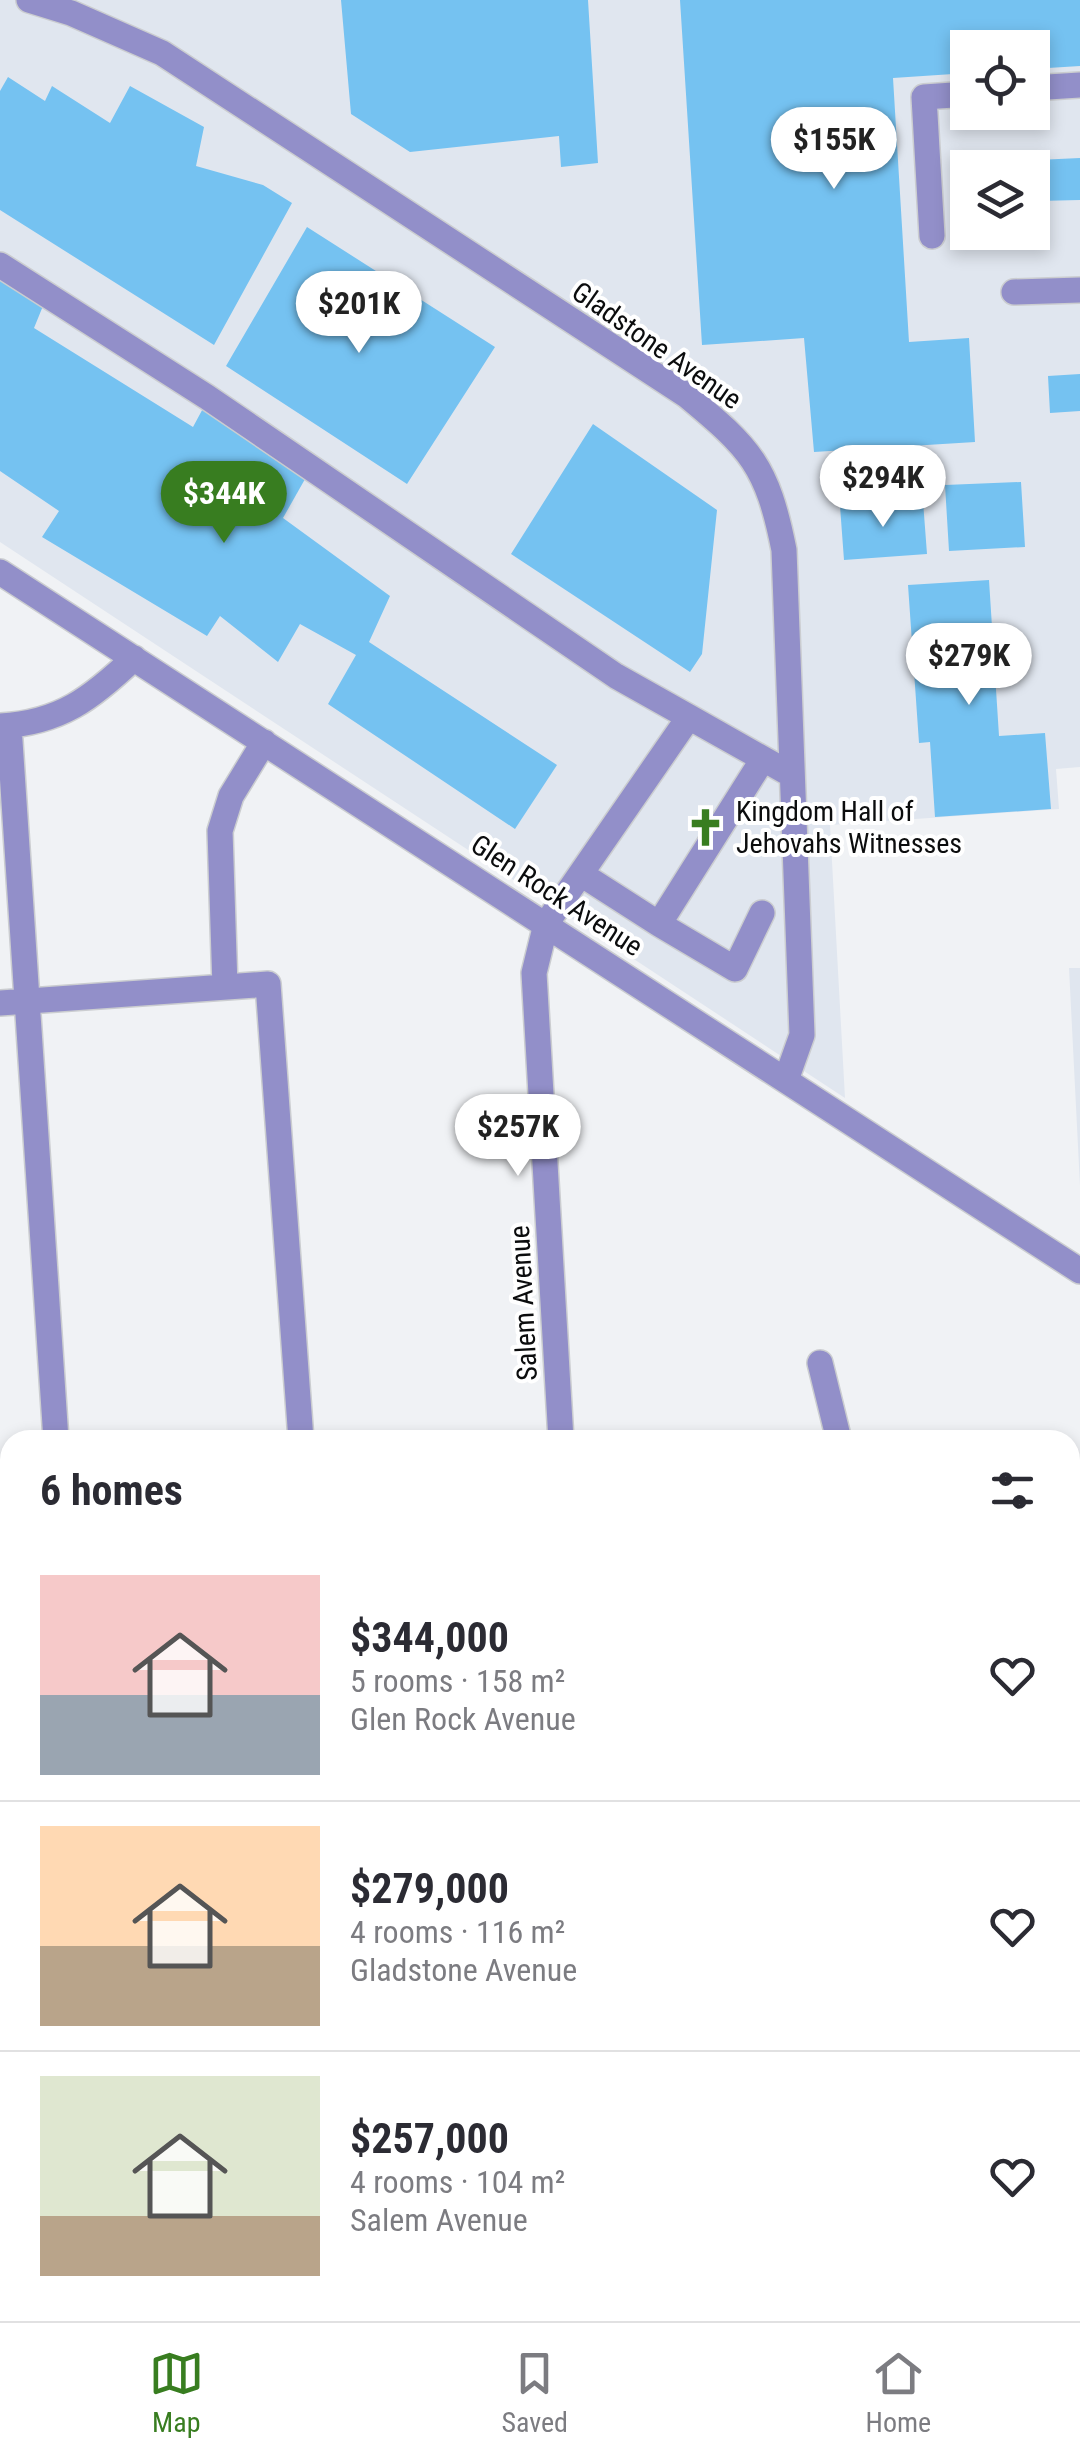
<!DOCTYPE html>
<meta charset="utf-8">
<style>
:root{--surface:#fff;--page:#f2f2f3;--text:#2b2b33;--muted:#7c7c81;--line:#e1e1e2;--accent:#387d20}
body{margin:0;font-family:"Roboto Condensed",sans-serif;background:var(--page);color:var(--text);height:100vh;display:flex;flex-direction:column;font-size:38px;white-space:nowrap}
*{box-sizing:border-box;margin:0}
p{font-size:32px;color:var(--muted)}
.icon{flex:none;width:55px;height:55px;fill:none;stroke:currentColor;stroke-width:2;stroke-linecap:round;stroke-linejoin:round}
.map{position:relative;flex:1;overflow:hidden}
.details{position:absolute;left:0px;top:1430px;width:1080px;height:892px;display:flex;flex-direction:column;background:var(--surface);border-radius:30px 30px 0 0;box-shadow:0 5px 15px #0003}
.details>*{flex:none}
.tools{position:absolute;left:950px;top:30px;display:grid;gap:20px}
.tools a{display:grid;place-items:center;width:100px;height:100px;border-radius:0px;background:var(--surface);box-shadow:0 5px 15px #0003;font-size:50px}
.price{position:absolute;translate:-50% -85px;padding:0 22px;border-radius:35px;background:#fff;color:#222;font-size:32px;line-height:65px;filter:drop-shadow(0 2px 5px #0008)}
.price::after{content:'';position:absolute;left:50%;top:60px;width:30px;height:22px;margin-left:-15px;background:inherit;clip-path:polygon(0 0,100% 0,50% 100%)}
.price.on{background:var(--accent);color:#fff}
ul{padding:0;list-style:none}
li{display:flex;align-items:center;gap:30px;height:250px;padding:0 40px}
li+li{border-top:2px solid var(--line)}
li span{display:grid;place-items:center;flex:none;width:280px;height:200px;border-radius:0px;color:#555}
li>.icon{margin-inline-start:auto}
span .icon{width:120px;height:120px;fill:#fffc;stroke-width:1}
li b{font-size:42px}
h2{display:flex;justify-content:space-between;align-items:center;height:120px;padding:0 40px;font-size:42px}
.tabs{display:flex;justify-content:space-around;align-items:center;height:140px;border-top:2px solid var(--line);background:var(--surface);font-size:28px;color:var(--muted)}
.tabs a{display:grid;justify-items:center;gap:5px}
.tabs .on{color:var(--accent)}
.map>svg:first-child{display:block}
.built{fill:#e0e6ef;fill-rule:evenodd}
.building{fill:#75c2f1}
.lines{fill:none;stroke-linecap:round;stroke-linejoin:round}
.minor-casing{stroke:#cbcdd0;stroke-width:28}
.minor{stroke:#928fc9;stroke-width:25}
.labels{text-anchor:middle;stroke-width:8;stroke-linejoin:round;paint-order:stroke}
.street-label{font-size:28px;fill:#0b0c0d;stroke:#fff}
.poi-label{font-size:28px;fill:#0b0c0d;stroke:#fff;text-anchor:start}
</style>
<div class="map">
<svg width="1080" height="2321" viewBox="0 0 1080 2321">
<rect width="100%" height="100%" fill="#f0f2f5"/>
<!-- built -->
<path class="built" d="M0 0H1080V767L1056 769 1059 809 830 825 845 1098 0 542ZM968 48H1032V112H968ZM968 168H1032V232H968Z
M1069 968H1080V1186Z"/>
<!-- building -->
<path class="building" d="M341 0H588L598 163 561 167 559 136 410 152 351 114Z
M680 0H1080V66L1032 69V48H968V73L893 78 909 342 969 338 975 442 814 452 804 338 702 345Z
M8 77 45 101 52 86 110 123 130 86 204 127 196 166 263 185 292 203 214 345 0 210V91Z
M1080 158V200L1038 201 1037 160Z
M307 227 495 347 407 484 226 366Z
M0 271 45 301 34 328 193 427 207 401 309 472 283 518 390 596 369 642 557 765 515 829 328 704 356 655 300 624 278 662 220 616 207 636 42 537 59 511 0 471Z
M1080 374V411L1050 413 1048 376Z
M593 424 717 510 702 654 690 672 511 554Z
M1021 482 1025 547 949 551 945 485Z
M923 501 927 554 844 560 840 506Z
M989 580 999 736 1045 733 1051 809 935 817 930 742 919 743 908 585Z"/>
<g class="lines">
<defs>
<path id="minor" d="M29 0 71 13 162 53 686 395C751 449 767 465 784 550L802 1035 786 1080
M1032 88 1080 85
M932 236 924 97 968 94
M0 265 207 397 616 676 689 717
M1014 292 1080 290
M0 572 1080 1271
M0 726C60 723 92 698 134 658
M9 726 56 1440
M581 874 659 924 763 759
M659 924 735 969 762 913
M225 987 220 831 231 796 264 742
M0 1003 268 984 301 1440
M820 1363 839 1440
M561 1440 534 973 546 924 689 717 792 775
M1070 1767 1080 1766
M0 1831H10
M1070 2025 1080 2024
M0 2099 10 2098
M1070 2282 1080 2281
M113 2312 114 2321
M523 2321 641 2312"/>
</defs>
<!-- minor casing -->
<use href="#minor" class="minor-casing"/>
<!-- minor -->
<use href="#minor" class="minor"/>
</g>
<!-- icons -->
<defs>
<symbol id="church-bare" viewBox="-9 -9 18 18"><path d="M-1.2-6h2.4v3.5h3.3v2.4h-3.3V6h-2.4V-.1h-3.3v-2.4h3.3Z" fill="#387d20" stroke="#fff" stroke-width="2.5" paint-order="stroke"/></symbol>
</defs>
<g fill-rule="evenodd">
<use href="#church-bare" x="678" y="800" width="55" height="55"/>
</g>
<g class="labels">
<!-- street labels -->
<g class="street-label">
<text transform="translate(657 345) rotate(35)" y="10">Gladstone Avenue</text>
<text transform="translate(557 895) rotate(33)" y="10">Glen Rock Avenue</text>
<text transform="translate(523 1303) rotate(-93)" y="10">Salem Avenue</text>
</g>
<!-- poi labels -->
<g class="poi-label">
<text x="736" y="821">Kingdom Hall of<tspan x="736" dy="32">Jehovahs Witnesses</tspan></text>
</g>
</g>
</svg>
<div class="tools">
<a><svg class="icon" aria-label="locate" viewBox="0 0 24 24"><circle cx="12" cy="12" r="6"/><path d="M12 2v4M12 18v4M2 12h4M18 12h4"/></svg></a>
<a><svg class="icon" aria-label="layers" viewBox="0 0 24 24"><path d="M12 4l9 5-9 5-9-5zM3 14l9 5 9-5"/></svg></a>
</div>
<b class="price" style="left:834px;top:192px">$155K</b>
<b class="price" style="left:359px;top:356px">$201K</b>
<b class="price" style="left:883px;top:530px">$294K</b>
<b class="price on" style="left:224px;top:546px">$344K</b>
<b class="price" style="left:969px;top:708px">$279K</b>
<b class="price" style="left:518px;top:1179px">$257K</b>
<section class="details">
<h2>6 homes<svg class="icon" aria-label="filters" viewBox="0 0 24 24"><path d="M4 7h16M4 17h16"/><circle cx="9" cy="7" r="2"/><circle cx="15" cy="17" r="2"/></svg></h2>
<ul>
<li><span style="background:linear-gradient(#f6c9c9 60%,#9aa5b1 0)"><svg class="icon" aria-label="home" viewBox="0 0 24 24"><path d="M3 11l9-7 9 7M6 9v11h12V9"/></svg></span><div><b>$344,000</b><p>5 rooms · 158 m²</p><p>Glen Rock Avenue</p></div><svg class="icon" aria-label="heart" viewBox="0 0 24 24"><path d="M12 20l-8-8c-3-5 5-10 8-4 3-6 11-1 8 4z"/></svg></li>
<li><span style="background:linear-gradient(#ffd9b3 60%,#b9a48a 0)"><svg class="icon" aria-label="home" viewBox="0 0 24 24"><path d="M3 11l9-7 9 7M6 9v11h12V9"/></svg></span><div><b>$279,000</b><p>4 rooms · 116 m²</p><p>Gladstone Avenue</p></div><svg class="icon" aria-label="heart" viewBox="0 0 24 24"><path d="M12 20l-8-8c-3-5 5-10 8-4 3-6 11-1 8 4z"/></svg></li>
<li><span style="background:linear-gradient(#dfe7d0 70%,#b9a48a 0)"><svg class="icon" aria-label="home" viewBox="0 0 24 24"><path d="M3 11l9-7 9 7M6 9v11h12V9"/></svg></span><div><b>$257,000</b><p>4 rooms · 104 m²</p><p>Salem Avenue</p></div><svg class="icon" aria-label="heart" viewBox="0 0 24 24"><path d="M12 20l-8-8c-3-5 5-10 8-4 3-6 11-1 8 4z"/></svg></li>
</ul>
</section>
</div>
<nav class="tabs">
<a class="on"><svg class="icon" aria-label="map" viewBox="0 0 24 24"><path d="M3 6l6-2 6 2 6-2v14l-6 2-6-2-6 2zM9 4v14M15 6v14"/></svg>Map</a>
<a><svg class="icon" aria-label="saved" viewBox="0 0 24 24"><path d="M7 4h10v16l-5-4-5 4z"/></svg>Saved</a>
<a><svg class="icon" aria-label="home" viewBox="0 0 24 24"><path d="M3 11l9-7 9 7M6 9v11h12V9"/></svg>Home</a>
</nav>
